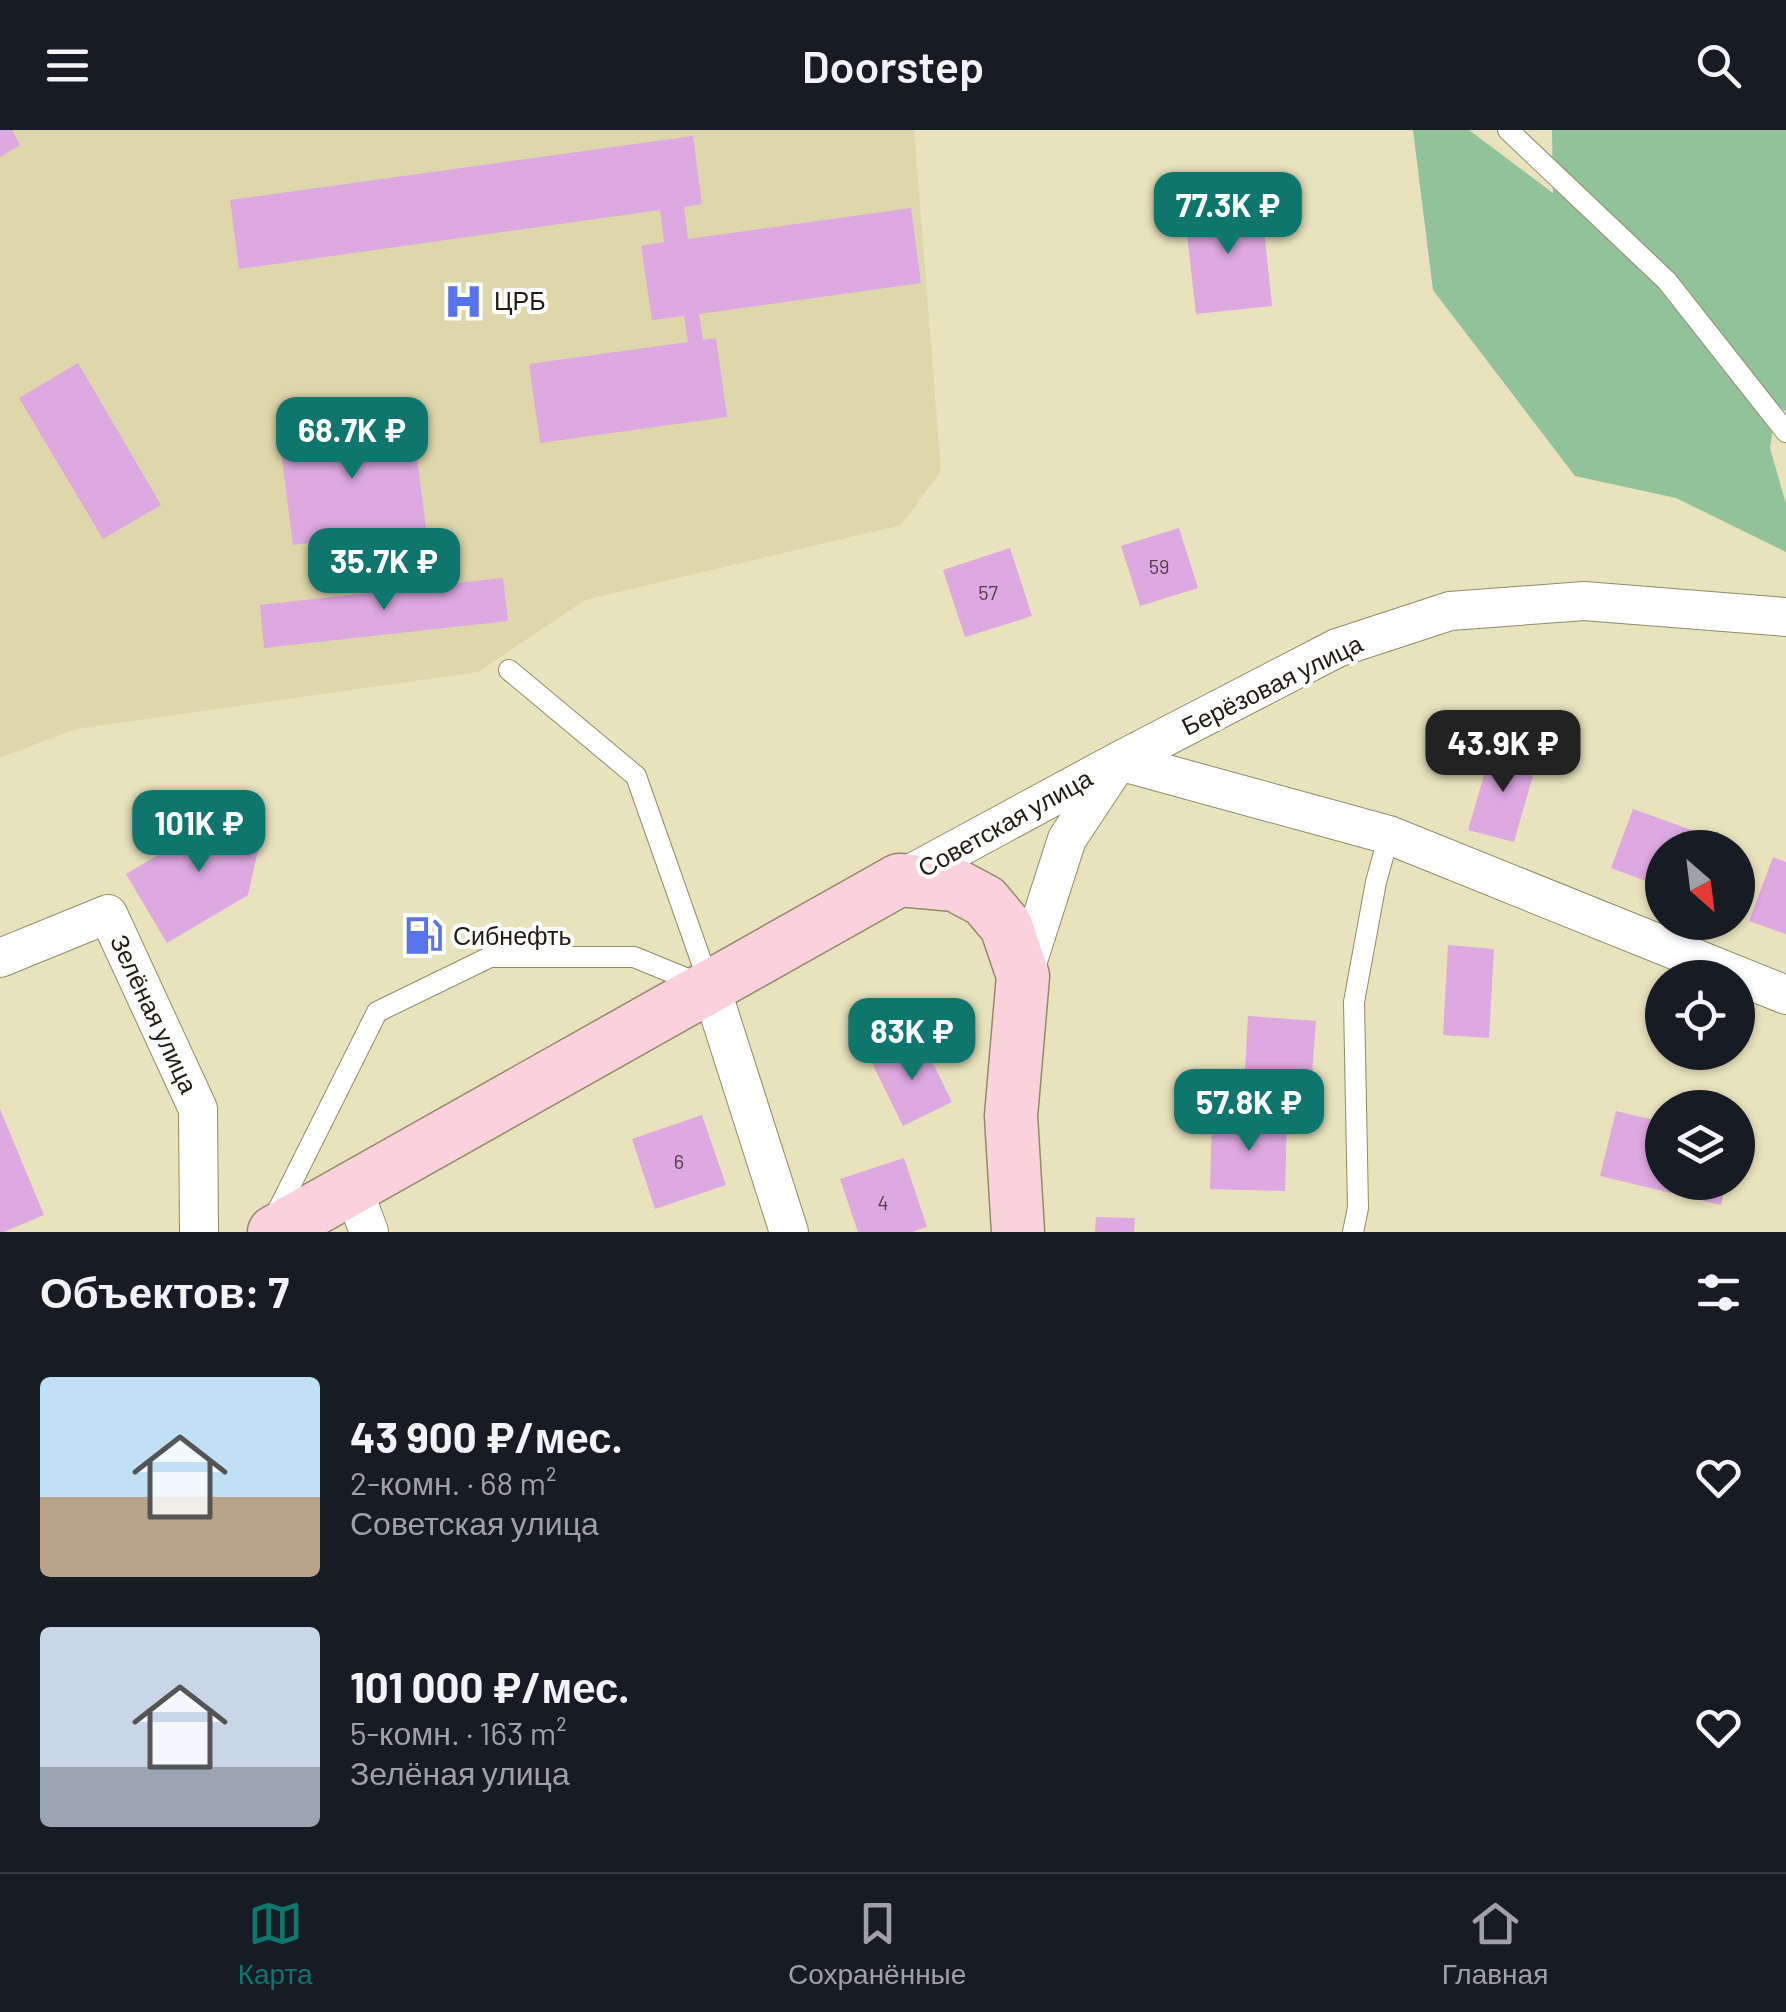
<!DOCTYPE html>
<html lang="ru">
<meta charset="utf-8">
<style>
:root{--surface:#171b24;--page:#20242c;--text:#f1f3f6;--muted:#9ea1a6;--line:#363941;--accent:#0f766e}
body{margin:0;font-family:Barlow,sans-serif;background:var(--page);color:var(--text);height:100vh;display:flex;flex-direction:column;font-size:38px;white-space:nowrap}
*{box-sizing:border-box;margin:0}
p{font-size:32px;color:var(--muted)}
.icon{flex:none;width:55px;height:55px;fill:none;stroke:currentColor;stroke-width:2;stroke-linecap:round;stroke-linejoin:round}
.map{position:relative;height:1102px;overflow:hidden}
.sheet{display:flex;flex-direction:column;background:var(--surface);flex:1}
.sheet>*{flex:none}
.needle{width:65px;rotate:152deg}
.buttons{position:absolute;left:1645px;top:700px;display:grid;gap:20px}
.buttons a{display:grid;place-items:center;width:110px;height:110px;border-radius:50%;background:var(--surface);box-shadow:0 2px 8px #0004;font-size:50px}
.price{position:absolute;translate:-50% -85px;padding:0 22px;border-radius:20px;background:var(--accent);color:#fff;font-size:32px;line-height:65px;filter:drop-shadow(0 2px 5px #0008)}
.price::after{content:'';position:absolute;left:50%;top:60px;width:30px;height:22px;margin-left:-15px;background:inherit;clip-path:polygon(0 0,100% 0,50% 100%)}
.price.active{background:#222;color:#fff}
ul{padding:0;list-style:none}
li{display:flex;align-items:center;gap:30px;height:250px;padding:0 40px}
li span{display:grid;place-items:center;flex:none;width:280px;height:200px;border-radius:10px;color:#555}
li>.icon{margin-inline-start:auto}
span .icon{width:120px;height:120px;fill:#fffc;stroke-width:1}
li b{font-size:42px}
h2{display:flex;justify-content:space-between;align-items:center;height:120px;padding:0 40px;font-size:42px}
header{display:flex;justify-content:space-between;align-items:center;height:130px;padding:0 40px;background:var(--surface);font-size:45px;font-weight:600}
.dock{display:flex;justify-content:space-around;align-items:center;height:140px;border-top:2px solid var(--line);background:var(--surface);font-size:28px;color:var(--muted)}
.dock a{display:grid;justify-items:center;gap:5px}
.dock .active{color:var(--accent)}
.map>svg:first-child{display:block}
.built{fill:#ded7ac}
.green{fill:#92c29a}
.building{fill:#dea8e1}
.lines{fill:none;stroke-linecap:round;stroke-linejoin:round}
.lane-casing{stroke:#908b69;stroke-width:22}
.street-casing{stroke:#908b69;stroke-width:40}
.secondary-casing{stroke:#908b69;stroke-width:55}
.lane{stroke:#fff;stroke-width:20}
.street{stroke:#fff;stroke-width:38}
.secondary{stroke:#fcd1de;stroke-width:52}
.labels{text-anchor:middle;stroke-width:8;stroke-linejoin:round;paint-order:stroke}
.number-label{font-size:20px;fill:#504044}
.poi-label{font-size:25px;fill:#201d10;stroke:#fff;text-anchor:start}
.street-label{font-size:25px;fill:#201d10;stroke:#fff}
</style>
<header><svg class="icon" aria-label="menu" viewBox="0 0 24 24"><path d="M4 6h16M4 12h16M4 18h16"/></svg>Doorstep<svg class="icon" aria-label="search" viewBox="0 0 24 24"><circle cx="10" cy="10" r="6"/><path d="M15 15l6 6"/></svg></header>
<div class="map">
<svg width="1786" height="1102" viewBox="0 0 1786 1102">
<rect width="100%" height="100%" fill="#e8e2bd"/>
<!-- built -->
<path class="built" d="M0 0H914L941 341 901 395 585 470 478 542 75 599 0 628Z"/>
<!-- green -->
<path class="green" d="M1413 0H1469L1553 63 1552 0H1786V281L1776 276 1770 318 1786 374V422L1676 368 1575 346 1433 160Z"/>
<!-- building -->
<path class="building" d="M0 0H12L20 15 0 27Z
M693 6 702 74 684 77 688 109 911 78 921 153 699 184 703 210 716 208 727 287 540 313 529 234 688 212 684 186 652 190 641 116 664 112 660 80 239 139 230 70Z
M1261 71 1272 176 1196 184 1184 79Z
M78 233 161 375 103 409 19 268Z
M412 289 426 398 293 415 279 306Z
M1179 398 1198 458 1140 476 1121 416Z
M1010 418 1032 486 965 507 943 440Z
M503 448 508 491 264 518 260 475Z
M1492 618 1537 631 1514 712 1468 700Z
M239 677 260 711 248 765 167 813 126 744Z
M1633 679 1700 703 1695 718H1662V757L1611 738Z
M1773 727 1786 732V804L1749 791Z
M1448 815 1494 819 1489 908 1443 905Z
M1248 886 1316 891 1312 944 1245 940Z
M921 909 952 972 903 996 872 933Z
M0 979 44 1085 4 1102H0Z
M1616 981 1662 992V1052H1726L1721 1075 1600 1046Z
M702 985 726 1055 655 1079 632 1009Z
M1212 987 1287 988 1285 1061 1210 1059Z
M904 1028 927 1097 912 1102H858L840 1049Z
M1096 1087 1135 1088 1134 1102H1095Z"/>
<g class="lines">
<defs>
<path id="lane" d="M1508 0 1667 151 1786 302
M509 540 636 646 710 856
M274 1088 377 882 490 827H634L700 854
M1353 1102 1358 1078 1354 872 1376 752 1389 705"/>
<path id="street" d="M1119 631 1389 705 1786 865
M899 750 1119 631 1337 518 1450 481 1584 471 1786 487
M0 828 108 784 198 979 199 1102
M1023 846 1067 709 1116 635
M711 858 789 1102
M353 1059 369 1102"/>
<path id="secondary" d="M274 1102 899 750 955 755 985 771 1006 796 1023 846 1011 986 1018 1102"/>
</defs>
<!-- lane casing -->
<use href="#lane" class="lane-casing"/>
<!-- street casing -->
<use href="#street" class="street-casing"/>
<!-- secondary casing -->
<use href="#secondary" class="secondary-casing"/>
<!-- lane -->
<use href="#lane" class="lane"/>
<!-- street -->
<use href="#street" class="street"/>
<!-- secondary -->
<use href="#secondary" class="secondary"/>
</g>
<!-- icons -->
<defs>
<symbol id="hospital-bare" viewBox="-9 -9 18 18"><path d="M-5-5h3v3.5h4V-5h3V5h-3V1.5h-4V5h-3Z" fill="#5974ea" stroke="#fff" stroke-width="2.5" paint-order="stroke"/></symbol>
<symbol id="fuel-bare" viewBox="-9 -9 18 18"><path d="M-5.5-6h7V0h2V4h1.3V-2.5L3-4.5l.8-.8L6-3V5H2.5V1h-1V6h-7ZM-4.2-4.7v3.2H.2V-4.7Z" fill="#5974ea" stroke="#fff" stroke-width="2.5" paint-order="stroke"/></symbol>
</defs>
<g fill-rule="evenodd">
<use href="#hospital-bare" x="436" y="144" width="55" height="55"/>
<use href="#fuel-bare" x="396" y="778" width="55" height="55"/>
</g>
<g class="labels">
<!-- number labels -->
<g class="number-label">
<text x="1159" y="444">59</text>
<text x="988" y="470">57</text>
<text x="679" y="1039">6</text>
<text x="883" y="1080">4</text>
</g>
<!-- poi labels -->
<g class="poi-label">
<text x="494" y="180">ЦРБ</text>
<text x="453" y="815">Сибнефть</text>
</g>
<!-- street labels -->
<g class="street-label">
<text transform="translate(1272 555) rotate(-26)" y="9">Берёзовая улица</text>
<text transform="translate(1005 693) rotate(-29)" y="9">Советская улица</text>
<text transform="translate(154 884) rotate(65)" y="9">Зелёная улица</text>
</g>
</g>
</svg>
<div class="buttons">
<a><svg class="needle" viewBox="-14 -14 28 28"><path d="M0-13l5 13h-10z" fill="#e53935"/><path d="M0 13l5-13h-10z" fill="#9ea1a6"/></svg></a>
<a><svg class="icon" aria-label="locate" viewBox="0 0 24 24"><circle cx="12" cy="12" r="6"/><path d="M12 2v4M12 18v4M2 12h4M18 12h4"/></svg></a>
<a><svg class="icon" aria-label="layers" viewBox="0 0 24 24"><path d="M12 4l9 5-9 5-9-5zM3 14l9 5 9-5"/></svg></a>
</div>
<b class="price" style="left:1228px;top:127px">77.3K ₽</b>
<b class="price" style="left:352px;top:352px">68.7K ₽</b>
<b class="price" style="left:384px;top:483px">35.7K ₽</b>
<b class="price active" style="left:1503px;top:665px">43.9K ₽</b>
<b class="price" style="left:199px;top:745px">101K ₽</b>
<b class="price" style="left:912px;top:953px">83K ₽</b>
<b class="price" style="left:1249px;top:1024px">57.8K ₽</b>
</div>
<section class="sheet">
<h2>Объектов: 7<svg class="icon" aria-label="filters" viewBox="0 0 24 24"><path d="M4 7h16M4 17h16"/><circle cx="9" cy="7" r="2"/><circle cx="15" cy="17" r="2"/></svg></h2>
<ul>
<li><span style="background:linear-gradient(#bfe0f5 60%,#b9a48a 0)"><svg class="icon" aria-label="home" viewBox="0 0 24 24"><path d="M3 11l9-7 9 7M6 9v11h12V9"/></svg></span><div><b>43 900 ₽/мес.</b><p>2-комн. · 68 m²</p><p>Советская улица</p></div><svg class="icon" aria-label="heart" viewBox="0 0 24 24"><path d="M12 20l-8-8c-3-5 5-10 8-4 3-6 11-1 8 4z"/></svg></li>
<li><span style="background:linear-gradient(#c9d6e8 70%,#9aa5b1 0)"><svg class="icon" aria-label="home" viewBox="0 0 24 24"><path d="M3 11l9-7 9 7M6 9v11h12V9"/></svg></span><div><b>101 000 ₽/мес.</b><p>5-комн. · 163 m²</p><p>Зелёная улица</p></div><svg class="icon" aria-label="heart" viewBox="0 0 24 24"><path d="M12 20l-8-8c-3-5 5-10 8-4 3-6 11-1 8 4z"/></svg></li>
</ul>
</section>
<nav class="dock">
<a class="active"><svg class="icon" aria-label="map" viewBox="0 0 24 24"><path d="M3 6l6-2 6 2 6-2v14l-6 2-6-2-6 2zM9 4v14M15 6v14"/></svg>Карта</a>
<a><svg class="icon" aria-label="saved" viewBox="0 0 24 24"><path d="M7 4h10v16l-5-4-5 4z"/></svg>Сохранённые</a>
<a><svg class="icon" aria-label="home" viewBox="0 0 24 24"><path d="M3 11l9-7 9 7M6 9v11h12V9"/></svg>Главная</a>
</nav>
